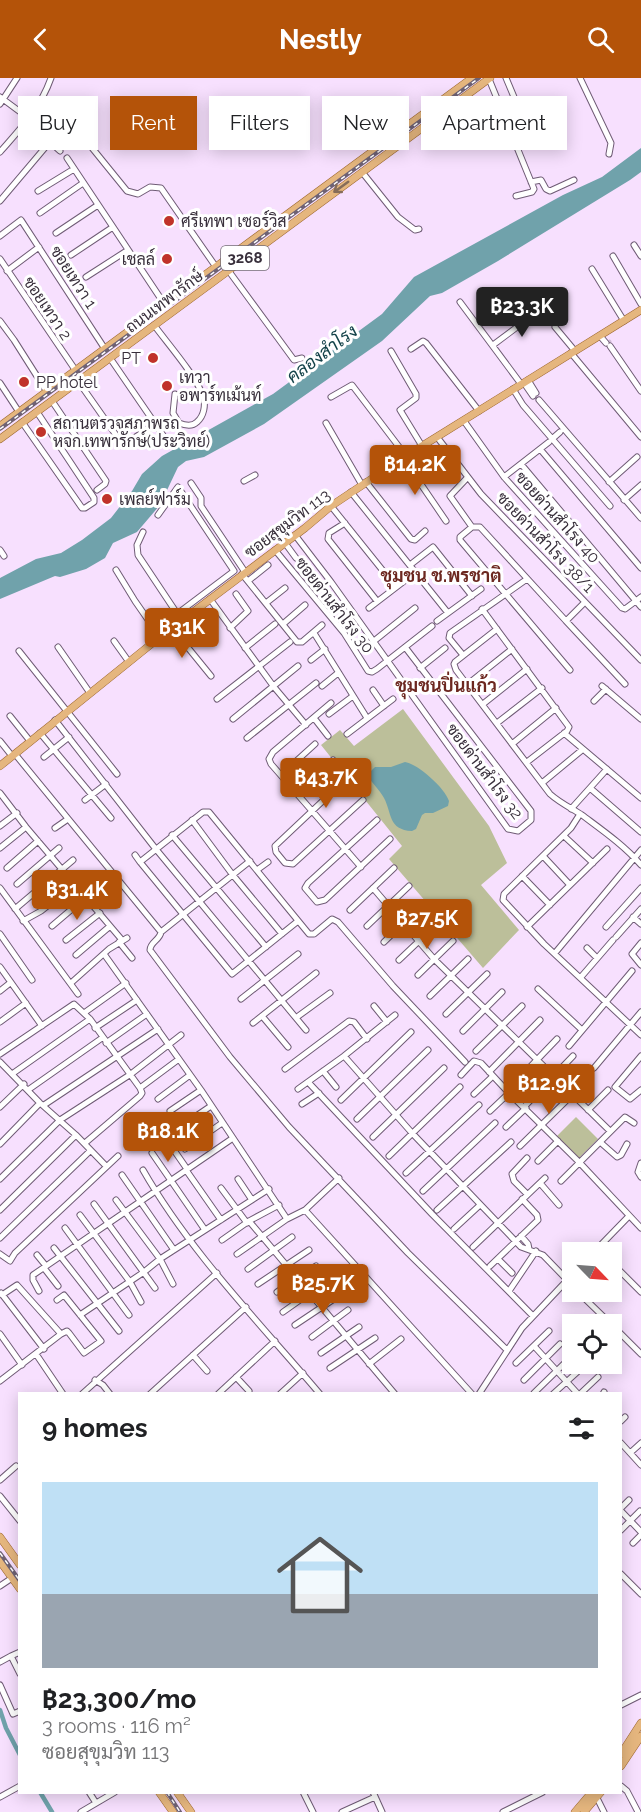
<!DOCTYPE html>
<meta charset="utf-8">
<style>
:root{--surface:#fff;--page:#f6f6f6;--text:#202124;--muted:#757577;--line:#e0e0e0;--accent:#b45309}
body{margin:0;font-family:Raleway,Sarabun,sans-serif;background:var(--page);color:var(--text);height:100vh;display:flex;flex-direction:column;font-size:22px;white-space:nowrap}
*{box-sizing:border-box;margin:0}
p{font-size:20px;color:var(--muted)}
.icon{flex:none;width:33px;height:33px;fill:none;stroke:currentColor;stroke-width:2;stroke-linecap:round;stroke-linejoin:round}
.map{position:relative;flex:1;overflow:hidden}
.sheet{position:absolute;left:18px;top:1314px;width:604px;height:402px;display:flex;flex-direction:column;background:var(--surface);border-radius:0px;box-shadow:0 3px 15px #0003}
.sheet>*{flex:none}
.hud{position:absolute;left:18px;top:18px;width:606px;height:54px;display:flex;gap:12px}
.needle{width:39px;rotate:115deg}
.tools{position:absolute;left:562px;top:1164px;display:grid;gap:12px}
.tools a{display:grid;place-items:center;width:60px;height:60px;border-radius:0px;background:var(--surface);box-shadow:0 3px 15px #0003;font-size:30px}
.price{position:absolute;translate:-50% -51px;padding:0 14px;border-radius:6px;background:var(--accent);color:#fff;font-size:20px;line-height:39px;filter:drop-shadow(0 2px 3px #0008)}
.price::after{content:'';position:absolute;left:50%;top:36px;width:18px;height:14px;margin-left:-9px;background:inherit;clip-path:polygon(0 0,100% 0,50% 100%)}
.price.current{background:#222;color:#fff}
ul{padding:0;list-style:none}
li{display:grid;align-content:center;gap:12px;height:318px;padding:0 24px}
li+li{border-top:2px solid var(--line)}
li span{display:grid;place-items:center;height:186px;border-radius:0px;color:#555}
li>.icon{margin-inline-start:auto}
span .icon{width:108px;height:108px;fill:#fffc;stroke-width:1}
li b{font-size:26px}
h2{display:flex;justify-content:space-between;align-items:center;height:72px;padding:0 24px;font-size:26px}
.pill{padding:0 21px;border-radius:0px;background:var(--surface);box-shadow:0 3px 15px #0003;font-size:21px;line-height:54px}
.pill.current{background:var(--accent);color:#fff}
header{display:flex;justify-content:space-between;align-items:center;height:78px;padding:0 24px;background:var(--accent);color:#fff;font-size:27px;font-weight:700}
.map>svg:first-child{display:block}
.green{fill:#bcbf9a}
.water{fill:#70a2ab}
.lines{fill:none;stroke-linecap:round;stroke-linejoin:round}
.canal{stroke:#70a2ab;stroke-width:4.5}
.minor-tunnel{stroke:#d1bdd7;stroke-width:5;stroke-dasharray:5 2.5;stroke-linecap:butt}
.minor-casing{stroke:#6f5b75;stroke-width:7}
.major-casing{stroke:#9d672f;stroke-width:8}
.minor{stroke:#fff;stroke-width:5}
.major{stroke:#e5b67e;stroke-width:7}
.rail-casing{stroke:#6f6274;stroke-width:4}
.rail{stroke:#fff;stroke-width:1.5;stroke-dasharray:4.5;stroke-linecap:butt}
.oneway{stroke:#866c59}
.poi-dot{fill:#c0332a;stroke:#fff;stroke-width:2}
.labels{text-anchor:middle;stroke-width:6;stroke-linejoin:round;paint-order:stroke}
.shield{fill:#fff;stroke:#746d76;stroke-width:1.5}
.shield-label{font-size:15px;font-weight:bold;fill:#382f3b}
.poi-label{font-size:16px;fill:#382f3b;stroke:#fff;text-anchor:start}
.street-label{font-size:16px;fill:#382f3b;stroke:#fff}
.water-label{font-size:18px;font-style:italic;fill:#14434a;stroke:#fff}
.neighbourhood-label{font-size:18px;font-weight:bold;fill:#6c2720;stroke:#fff}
</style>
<header><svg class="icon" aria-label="back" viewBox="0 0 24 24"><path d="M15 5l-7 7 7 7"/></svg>Nestly<svg class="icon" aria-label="search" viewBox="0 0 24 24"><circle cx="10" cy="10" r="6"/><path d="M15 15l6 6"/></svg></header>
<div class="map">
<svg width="641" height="1734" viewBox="0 0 641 1734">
<rect width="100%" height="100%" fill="#f7e0fe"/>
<!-- green -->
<path class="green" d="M403 631 489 748 507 785 481 807 519 852 483 890 389 781 402 768 321 667 340 652 354 668Z
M576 1039 598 1061 579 1080 557 1058Z"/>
<!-- water -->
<path class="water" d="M641 70V94L630 102 498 183 442 215 430 218 382 263 264 346 204 379 186 383 178 389 160 427 137 454 113 465 105 480 86 491 60 499 55 498 0 521V500L36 481 61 475 82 462 111 440 132 413 142 396 162 378 273 316 382 236 414 199 563 117 602 99Z
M405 684C418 686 445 710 449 723L448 728 433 735H425L422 737 416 751 412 753C388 752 392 735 384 720 379 711 372 705 367 697L375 689H391Z"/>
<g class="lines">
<!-- canal -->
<path class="canal" d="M0 1632 6 1650 20 1677
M40 1714 52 1734"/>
<!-- minor-tunnel -->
<path class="minor-tunnel" d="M608 263 610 265"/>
<defs>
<path id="minor" d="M506 0 530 57
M580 0 611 65 609 76
M489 1 534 111 532 114 516 118
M0 19 54 59 71 56 84 60 127 113 138 116 150 109 161 110 216 189
M0 26 17 0
M50 64 60 73
M0 74C21 50 40 31 51 0
M67 80 165 227
M362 94 398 139 415 152 419 151
M531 104 541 102 546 111 550 113 574 102
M38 113 74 91
M0 123 54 59
M40 135 83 105
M56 155 98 127
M0 158 21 142 105 271
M634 167 641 178
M71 177 113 149
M613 178 641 226
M0 181 76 293
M592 191 624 243
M228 192 294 282 302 280
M7 193 39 169
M86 199 128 172
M460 224 521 306
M0 243 14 262 47 314
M154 247C168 266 196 298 203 318 206 327 204 338 197 344 192 349 184 347 179 345L173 335 175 316
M555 249 575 273
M600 258 606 265
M493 267 537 234
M610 268 641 313
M411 271 423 263 426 265 479 333
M391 273 416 316V320L400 332 422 368
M571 275 641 359
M110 280 169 366
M528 302 536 315
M78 303 123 367 156 346
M0 305 19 334
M524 305 533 318
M513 311 523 327 610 428
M331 319 352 307 406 378
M539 322 641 440
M52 323 106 403 105 406 97 412
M464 343 504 399 622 530 625 531 641 519
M22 344 82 430H85L94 424V420L37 334
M326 345 362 407
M437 359 481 416 641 582
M552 361 560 354
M540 371 641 490
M403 380 446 443
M521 386 641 529
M504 399 549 364
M467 400 450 418 472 449
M244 403 255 397
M366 404 411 461 415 462 425 453
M609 404 637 379
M191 405 201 420V428L245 494
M351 414 448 535
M624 422 641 407
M331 428 396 509
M158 437 178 409 234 493 177 536
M345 445 329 455 328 461 377 523
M143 454 137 467 138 477 182 543
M295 457 331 504 508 751 518 753 531 742V733L405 569
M285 465 296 480
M0 472 4 478
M275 472 344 555 368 593 372 594 377 591 432 548
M410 487 433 469 472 518
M116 492 135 523 160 559
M242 496 297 564H302L322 547
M248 503 268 487
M210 521 274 609 306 647
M266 525 285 510
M369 530 416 494
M482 531 569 649 567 653 527 684
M437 543 481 511
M566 543 625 606
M283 546 305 527
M172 550 211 598
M230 550 248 533 236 516
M497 551 455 584 454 586 456 592 550 716C560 725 571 730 582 737 602 752 625 768 641 787
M314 555 367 640
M114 563 129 584
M374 563 415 530
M58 569 90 615
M245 570 275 546
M19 573 117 696
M463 577 449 560 450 555 527 501
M311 582 325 571
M420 590 445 570
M570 592 460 462V459L472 449H480L566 543 585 524
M468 606 512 571
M322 608 338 595
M602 608 641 641
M373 612 384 628
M217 621 290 564
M594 623 606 611
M331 625 273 674 269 681 271 686 361 789
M483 626 527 591
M329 636 353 618
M10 638 30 663
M314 640 328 658
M233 641 298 588
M55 642 155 770 306 952
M497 645 542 610
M40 655 111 740
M564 655 641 720
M347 656 393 621
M247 660 316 605
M0 663 12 678
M512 666 556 630
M15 676 161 854
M44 679 69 659
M281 697 315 666
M346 701 275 768 276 774 285 785 293 786 363 722
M542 705 582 672
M590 710 641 754
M0 715 26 749 122 862
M297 716 333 682
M85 722 106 706
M571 731 607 691
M580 736 571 750 504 816 503 822 544 866 641 957
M192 742 232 796 282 856
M377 742 308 805 305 810 317 824 325 822 390 761
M0 748 17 735
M55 750 68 741
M172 757 266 869
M564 758 593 785
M0 770 26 749
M135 777 140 784 203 734H209L309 856H314L332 841 338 844 393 908 465 984
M543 778 570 807
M250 783 161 854C160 862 150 864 150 872L230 979 289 1049 408 1175 507 1272
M140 784 232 896 298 843
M7 790 38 763
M257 792 268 784
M522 798 550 827
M17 806 59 770
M0 810 78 916
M373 810 434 881 610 1053
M15 831 73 782
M350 832 394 790
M633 839 641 846
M23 843 41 833 75 806
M52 848 86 819
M367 848 409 808
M527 849 607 771
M606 849 641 810
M0 856 32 902
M616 859 641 831
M66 862 100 835
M119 864 132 880
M384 864 422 827
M641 865 632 876 641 887
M587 870 597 880
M555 875 641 772
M104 876 201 1012 287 1141 305 1132 339 1100
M76 877 109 849
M399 882 438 845
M0 889 42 948
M418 897 453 863
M581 899 613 862
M71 905 109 871 127 860
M538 911 582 952
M0 913 10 905
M430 918 468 881
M241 921 298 876
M374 928 387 944
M84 935 126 905
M446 936 487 896
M395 937 344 978 412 1055 521 1169 543 1177 573 1208
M262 938 288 969
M297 939 330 915
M0 944 26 925
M253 945 316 895
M95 950 137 922
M463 953 502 914
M106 965 147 936
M569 968 632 893
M476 973 522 928
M0 976 74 926 90 941 140 1010
M641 978 615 1009 630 1021 641 1012
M0 984 40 1025 76 1057 106 1088
M594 990 641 934
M285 991 349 943 354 944 367 961
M323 993 336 1009
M489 994 540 942
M12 996 90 941
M461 997 474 983 481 985 509 1015 579 1084 641 1150
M308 1004 432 1136 533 1238
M140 1010 179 981
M298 1011 344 978
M28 1012 102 960
M507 1013 557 961
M474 1016 493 998
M571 1016 590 997
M158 1021 190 997
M341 1022 411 954
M302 1026 319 1015
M44 1027 158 951
M0 1029 24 1006
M524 1029 573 978
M588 1032 608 1012
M170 1033 201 1012
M490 1033 509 1015
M357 1041 428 972
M183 1047 211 1028
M506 1049 526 1030
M373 1059 444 990
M600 1064 617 1079 621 1077 627 1066
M85 1065 140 1018 142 1015 140 1010
M169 1065 187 1091
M0 1066 40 1025
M520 1068 572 1017
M185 1071 222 1045
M152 1075 205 1152
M389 1078 460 1009
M527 1080 512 1096 514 1103 527 1116
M538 1083 558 1063
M641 1085 638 1094 641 1099
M143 1092C190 1174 259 1244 320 1316
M186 1092 221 1142
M406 1095 479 1027
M122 1097 174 1172
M0 1101 60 1042 131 996 181 957
M238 1101 252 1122
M561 1103 625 1039 634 1045
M540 1105 559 1127
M221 1110 247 1145
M423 1113 495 1045
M116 1122 160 1181 173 1206
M94 1126 155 1210
M0 1132 76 1057
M305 1132 472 1316
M437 1132 511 1064
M80 1137 130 1204 141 1224
M249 1143 395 1316
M65 1150 129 1237
M454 1151 480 1127
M521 1158 528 1166 529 1171
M0 1160 90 1073
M222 1162 249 1143 279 1127
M473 1169 545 1100
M54 1170 119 1253
M594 1174 629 1138
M0 1176 10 1183 15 1175 118 1078
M237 1176 287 1141
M37 1177 46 1188
M498 1181 512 1195
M612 1185 641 1214
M490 1188 538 1142 537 1137 522 1121
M44 1190 58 1208
M248 1191 292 1159
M258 1206 309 1172
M39 1213 33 1202V1197L233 1060
M509 1213 536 1173
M277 1214 316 1188
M578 1214 611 1246
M1 1215 44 1271
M57 1222 64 1217 101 1263 84 1275 69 1255 67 1253 61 1256
M283 1234 331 1200
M80 1237 144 1194 160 1181 269 1111
M295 1247 337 1219
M612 1247 641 1276
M0 1256 22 1287
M312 1259 348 1232
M534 1268 578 1316
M321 1275 359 1249
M36 1276 63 1316
M193 1277 207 1293
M516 1285 549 1253
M369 1286 401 1261
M330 1290 375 1260
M236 1299 249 1313
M95 1302 103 1307 110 1316
M524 1302 560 1266
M0 1303 61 1256 17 1207 2 1217
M534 1315 573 1277
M82 1316 217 1195
M150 1316 246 1229
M218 1316 275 1263
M280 1316 303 1295
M479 1316 522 1250 573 1196
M553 1316 584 1288
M580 1316 598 1299
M603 1316 604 1314
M621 1343 625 1339
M621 1365 641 1387
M630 1375 641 1365
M0 1402 16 1388
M0 1418 20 1443
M621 1430 629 1422
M621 1433 641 1454
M621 1452 640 1433
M633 1465 641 1457
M621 1496 641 1516
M0 1508 12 1500
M20 1574 11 1578 20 1596
M0 1584 11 1578
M0 1607 13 1636 20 1633
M621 1627 641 1617
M621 1708 627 1713 638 1734
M89 1714 96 1725
M303 1714 313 1734
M373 1714 382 1734
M0 1719 20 1708
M597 1720 604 1734
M81 1734 115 1714
M342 1734 375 1719
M503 1734 543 1714"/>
<path id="major" d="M0 348 472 0
M0 361 490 0
M0 688 160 559 305 450 331 428 406 378 641 232
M0 1459 20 1487
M0 1483 20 1511
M621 1676 641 1645
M621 1688 641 1658
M159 1714 173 1734
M177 1714 191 1734
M575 1734 592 1714
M584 1734 601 1714"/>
</defs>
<!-- minor casing -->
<use href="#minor" class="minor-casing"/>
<!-- major casing -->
<use href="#major" class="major-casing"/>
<!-- minor -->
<use href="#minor" class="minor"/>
<!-- major -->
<use href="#major" class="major"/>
<defs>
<path id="rail" d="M0 351 479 0
M0 1475 20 1503
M167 1714 180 1734"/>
</defs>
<!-- rail casing -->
<use href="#rail" class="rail-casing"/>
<!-- rail -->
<use href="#rail" class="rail"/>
</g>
<!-- one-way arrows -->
<defs><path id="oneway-shaft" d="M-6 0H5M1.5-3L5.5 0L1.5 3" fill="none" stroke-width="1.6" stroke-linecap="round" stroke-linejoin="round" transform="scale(1.5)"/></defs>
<use class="oneway" href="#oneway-shaft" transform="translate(341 109) rotate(144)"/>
<!-- markers -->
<g class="poi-dot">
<circle cx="169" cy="143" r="6"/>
<circle cx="167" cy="181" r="6"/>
<circle cx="153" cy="280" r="6"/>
<circle cx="24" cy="304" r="6"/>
<circle cx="167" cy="308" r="6"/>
<circle cx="41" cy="354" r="6"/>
<circle cx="107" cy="421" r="6"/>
</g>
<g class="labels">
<!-- shield labels -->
<rect class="shield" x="221" y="168" width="48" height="24" rx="4.5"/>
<g class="shield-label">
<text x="245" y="185">3268</text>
</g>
<!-- poi labels -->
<g class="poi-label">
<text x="181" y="149">ศรีเทพา เซอร์วิส</text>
<text x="155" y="187" text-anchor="end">เชลล์</text>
<text x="141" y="286" text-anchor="end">PT</text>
<text x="179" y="305">เทวา<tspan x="179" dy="18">อพาร์ทเม้นท์</tspan></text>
<text x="36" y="310">PP hotel</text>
<text x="53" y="351">สถานตรวจสภาพรถ<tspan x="53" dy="18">หจก.เทพารักษ์(ประวิทย์)</tspan></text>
<text x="119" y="427">เพลย์ฟาร์ม</text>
</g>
<!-- street labels -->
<g class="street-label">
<text transform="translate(74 199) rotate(57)" y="6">ซอยเทวา 1</text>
<text transform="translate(164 223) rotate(-37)" y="6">ถนนเทพารักษ์</text>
<text transform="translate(48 230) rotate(56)" y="6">ซอยเทวา 2</text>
<text transform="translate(558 439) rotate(48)" y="6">ซอยด่านสำโรง 40</text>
<text transform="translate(287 445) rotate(-37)" y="6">ซอยสุขุมวิท 113</text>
<text transform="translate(546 464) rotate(46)" y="6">ซอยด่านสำโรง 38/1</text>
<text transform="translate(335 527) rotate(52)" y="6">ซอยด่านสำโรง 30</text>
<text transform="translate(485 693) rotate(53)" y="6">ซอยด่านสำโรง 32</text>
</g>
<!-- water labels -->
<g class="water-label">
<text transform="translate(322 276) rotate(-37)" y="6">คลองสำโรง</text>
</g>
<!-- neighbourhood labels -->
<g class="neighbourhood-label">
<text x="441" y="504">ชุมชน ช.พรชาติ</text>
<text x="446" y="614">ชุมชนปิ่นแก้ว</text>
</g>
</g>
</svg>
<div class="tools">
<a><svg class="needle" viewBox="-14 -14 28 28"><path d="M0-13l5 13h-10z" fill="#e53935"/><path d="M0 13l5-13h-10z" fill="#757577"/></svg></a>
<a><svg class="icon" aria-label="locate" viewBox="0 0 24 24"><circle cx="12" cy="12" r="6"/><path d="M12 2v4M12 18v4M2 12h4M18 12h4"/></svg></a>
</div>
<b class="price current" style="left:522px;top:260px">฿23.3K</b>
<b class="price" style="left:415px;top:418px">฿14.2K</b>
<b class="price" style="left:182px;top:581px">฿31K</b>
<b class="price" style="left:326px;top:731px">฿43.7K</b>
<b class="price" style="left:77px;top:843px">฿31.4K</b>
<b class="price" style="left:427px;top:872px">฿27.5K</b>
<b class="price" style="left:549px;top:1037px">฿12.9K</b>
<b class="price" style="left:168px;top:1085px">฿18.1K</b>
<b class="price" style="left:323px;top:1237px">฿25.7K</b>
<div class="hud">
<a class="pill">Buy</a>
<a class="pill current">Rent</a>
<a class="pill">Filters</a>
<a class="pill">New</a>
<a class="pill">Apartment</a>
</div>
<section class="sheet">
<h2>9 homes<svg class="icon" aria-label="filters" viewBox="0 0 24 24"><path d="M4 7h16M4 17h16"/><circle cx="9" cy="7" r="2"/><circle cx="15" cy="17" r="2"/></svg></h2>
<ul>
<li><span style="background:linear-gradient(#bfe0f5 60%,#9aa5b1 0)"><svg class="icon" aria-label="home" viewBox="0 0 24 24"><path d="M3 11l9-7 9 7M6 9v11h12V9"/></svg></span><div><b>฿23,300/mo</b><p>3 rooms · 116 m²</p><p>ซอยสุขุมวิท 113</p></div></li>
</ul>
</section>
</div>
